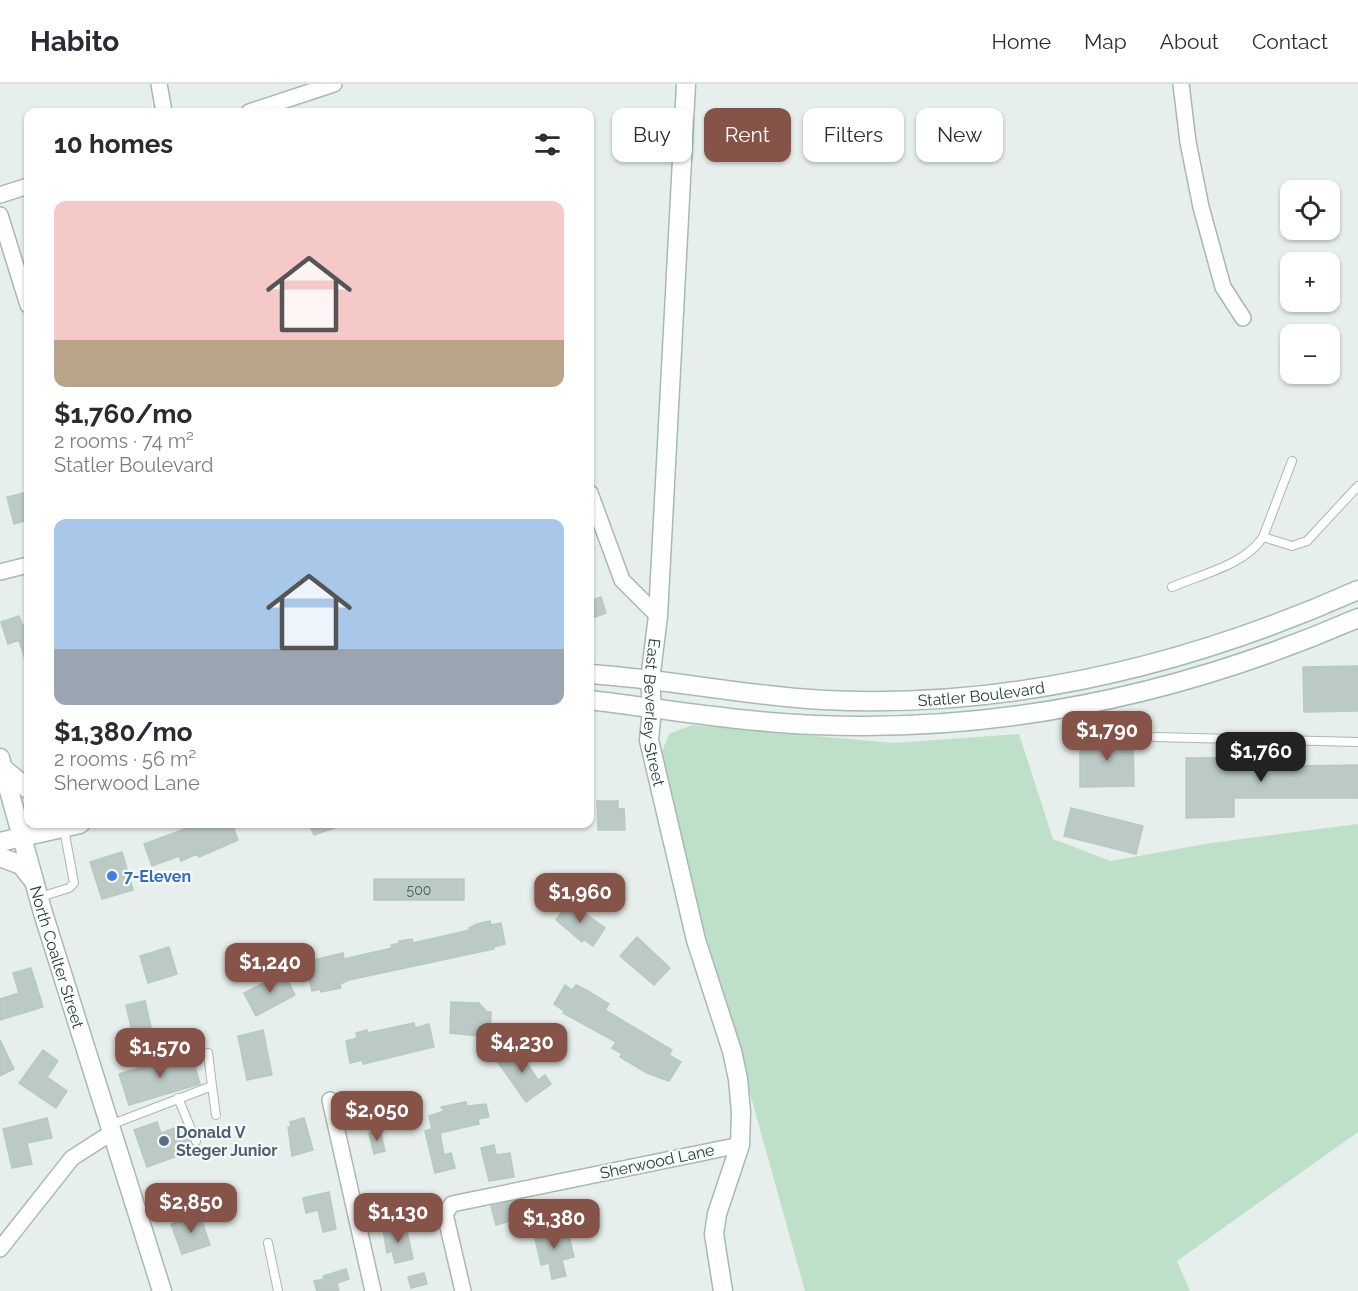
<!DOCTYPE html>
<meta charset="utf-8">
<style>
:root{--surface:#fff;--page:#f2f2f3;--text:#2b2b33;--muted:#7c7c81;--line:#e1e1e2;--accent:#855347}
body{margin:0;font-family:Raleway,sans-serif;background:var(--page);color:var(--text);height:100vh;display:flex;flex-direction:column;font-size:22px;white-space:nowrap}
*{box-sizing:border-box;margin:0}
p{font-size:20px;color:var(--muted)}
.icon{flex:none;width:33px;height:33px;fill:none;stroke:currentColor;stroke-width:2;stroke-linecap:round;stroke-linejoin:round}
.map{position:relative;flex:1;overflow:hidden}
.panel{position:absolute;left:24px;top:24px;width:570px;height:720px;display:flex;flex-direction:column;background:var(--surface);border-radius:12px;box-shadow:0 2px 4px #0004}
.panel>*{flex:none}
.banner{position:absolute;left:612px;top:24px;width:570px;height:54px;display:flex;gap:12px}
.fabs{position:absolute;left:1280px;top:96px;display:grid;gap:12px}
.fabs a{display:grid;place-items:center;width:60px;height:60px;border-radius:12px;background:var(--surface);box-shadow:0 2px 4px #0004;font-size:30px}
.price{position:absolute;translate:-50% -51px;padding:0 14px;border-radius:12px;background:var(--accent);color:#fff;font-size:20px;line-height:39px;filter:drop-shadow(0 2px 3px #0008)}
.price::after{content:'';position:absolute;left:50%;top:36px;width:18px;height:14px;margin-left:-9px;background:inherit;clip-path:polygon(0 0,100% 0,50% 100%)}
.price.on{background:#222;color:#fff}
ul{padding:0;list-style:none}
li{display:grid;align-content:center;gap:12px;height:318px;padding:0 30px}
li span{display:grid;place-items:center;height:186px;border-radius:12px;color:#555}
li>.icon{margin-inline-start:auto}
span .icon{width:108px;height:108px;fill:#fffc;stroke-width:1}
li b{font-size:26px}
h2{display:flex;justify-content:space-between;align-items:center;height:72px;padding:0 30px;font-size:26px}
.pill{padding:0 21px;border-radius:12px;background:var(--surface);box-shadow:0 2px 4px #0004;font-size:21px;line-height:54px}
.pill.on{background:var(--accent);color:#fff}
header{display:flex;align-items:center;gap:36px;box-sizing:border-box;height:84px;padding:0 30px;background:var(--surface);border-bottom:2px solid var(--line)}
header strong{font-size:28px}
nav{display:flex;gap:33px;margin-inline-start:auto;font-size:21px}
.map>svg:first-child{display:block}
.green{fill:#bfe0c8}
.building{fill:#bbcac4;stroke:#b8c9c2;stroke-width:1.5}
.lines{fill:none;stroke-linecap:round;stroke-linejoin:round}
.lane-casing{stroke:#a8b8b2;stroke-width:10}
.street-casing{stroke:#a8b8b2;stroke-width:18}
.secondary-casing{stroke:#a4bbb3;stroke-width:21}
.lane{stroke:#fff;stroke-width:8}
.street{stroke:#fff;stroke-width:15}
.secondary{stroke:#fff;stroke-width:18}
.shop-dot{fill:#3f7fe0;stroke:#f7fbf9;stroke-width:2}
.service-dot{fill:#5c6f8a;stroke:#f7fbf9;stroke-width:2}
.labels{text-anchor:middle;stroke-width:4.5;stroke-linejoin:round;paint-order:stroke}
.number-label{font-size:14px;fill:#4a645c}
.street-label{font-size:16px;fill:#24423a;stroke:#f7fbf9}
.shop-label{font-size:16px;font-weight:bold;fill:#366cbe;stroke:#f7fbf9;text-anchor:start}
.service-label{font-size:16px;font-weight:bold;fill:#4e5e75;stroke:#f7fbf9;text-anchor:start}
</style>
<header>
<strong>Habito</strong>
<nav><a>Home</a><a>Map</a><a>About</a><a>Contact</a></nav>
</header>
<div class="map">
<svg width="1358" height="1207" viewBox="0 0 1358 1207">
<rect width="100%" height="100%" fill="#e6efeb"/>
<!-- green -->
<path class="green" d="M692 641 894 659 1019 650 1053 755 1111 777 1211 759 1358 740V1048L1177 1177 1190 1207H805L697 819 661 670 669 650Z"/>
<!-- building -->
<path class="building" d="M28 408V436L14 440 7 413Z
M601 513 606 529 590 535V517Z
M19 532 22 541 28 539V579H26L19 556 8 560 1 538Z
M1358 582V627L1304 628 1303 583Z
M1133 652 1134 702 1080 703V653Z
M1295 673V682L1358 681V714H1234V733L1186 734V674Z
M597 717H618V725H624L625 746H598Z
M1071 724 1143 742 1136 770 1064 752Z
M198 740H232L238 756 199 773 197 770 181 777 179 772 152 782 144 760Z
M309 740H343V741L314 751Z
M122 768 133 806 102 815 90 778Z
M374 795H464V816H374Z
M569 818 605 844 593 862 583 855 582 858 556 836Z
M490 837 491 841 501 839 505 860 494 863V865L349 896 340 900 341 904 321 908 320 905 312 907 305 878 343 869 344 875 392 864 391 861 400 859 399 857 412 855 413 859 470 846 469 844 477 840Z
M637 853 670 884 654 901 620 872Z
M169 863 177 890 148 899 140 872Z
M31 884 43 923 0 936V915L19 909 13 889Z
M284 889 295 911 256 932 244 909Z
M565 901 572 906 576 901 588 907 609 920 605 926 672 966 669 971 681 978 669 997 647 989 620 973 622 970 612 964 616 958 563 929 564 927 554 920Z
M145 917 153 952 134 957 126 921Z
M451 918 479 919 487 928H491L490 953 450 949Z
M414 939 415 944 429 940 434 963 363 980 362 976 350 979 346 957 357 954 356 949 367 946V949Z
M263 946 272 991 247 996 238 952Z
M0 956 14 985 0 992Z
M522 960 528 968 522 972 538 996 545 991 551 1000 526 1018 497 977Z
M43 966 58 977 47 993 67 1007 56 1024 19 999Z
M191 968 200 1000 129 1021 119 990Z
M466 1018 467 1022 486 1020 489 1033 478 1035 479 1040 440 1049 444 1071 451 1069 455 1084 435 1089 425 1047 432 1045 429 1032 444 1027 441 1023Z
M47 1034 52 1054 27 1059 32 1080 12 1084 3 1045Z
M304 1034 313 1066 292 1072 288 1043H291L290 1038Z
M157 1038 161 1049 183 1041 194 1066 147 1083 134 1046Z
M380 1046 385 1067 374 1070 369 1049Z
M494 1061 496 1071 510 1069 514 1093 489 1097 481 1064Z
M329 1108 336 1145 323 1148 318 1126 306 1129 303 1114Z
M523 1115 526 1126 531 1125 534 1136 511 1142 510 1137 496 1141 491 1122Z
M200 1131 210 1161 182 1170 171 1140Z
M401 1141 403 1149 407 1148 413 1175 395 1179 392 1167 387 1169 383 1145Z
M561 1144H567L574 1173 562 1176 566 1192 552 1195 549 1179 541 1181 534 1150Z
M346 1185 349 1195 337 1199 339 1207H317L314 1197 324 1195 323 1192Z
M424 1189 427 1200 411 1204 408 1193Z"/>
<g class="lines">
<defs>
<path id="lane" d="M1292 377 1263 453 1292 462 1307 457 1358 402
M1172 503C1202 490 1245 481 1263 453
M1155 653 1358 658
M40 813 69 804 74 799 64 745
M212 1002 216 1031
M178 1014 196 1057
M110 1041 212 1002 208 969
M268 1159 278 1207"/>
<path id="street" d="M159 0 164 28
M1181 0 1188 58 1201 123 1223 203 1243 234
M249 28 334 0
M0 111 28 102
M0 131 28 221
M590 409 622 496 658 532
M0 488 28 481
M330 1016 373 1207
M0 1165 72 1074 111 1049
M463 1207 445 1130 452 1120 740 1061"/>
<g id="secondary">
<path id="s1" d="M686 0 658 532 650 596 652 624 649 656 696 856 732 967 738 995 741 1028 740 1061 717 1130 714 1150 723 1207"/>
<path id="s2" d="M590 590C668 595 745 612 824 616 1010 625 1190 581 1358 506"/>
<path d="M590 616C664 625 740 638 815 641 1004 649 1186 609 1358 534"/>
<path id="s3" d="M0 674 43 829 162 1207"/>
<path d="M4 685 28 705"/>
<path d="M0 758 80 740"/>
<path d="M0 773 21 781 32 795"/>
</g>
</defs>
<!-- lane casing -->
<use href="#lane" class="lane-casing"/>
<!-- street casing -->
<use href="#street" class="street-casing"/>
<!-- secondary casing -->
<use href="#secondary" class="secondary-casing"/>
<!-- lane -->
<use href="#lane" class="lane"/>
<!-- street -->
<use href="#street" class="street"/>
<!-- secondary -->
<use href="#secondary" class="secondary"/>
</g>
<!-- markers -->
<circle class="shop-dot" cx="112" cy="792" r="6"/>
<circle class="service-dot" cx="164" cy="1057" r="6"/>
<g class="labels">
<!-- number labels -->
<g class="number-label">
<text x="419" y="811">500</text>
</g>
<!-- street labels -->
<g class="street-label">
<text dy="6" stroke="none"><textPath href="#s2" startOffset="393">Statler Boulevard</textPath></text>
<text dy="6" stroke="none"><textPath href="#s1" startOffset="630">East Beverley Street</textPath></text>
<text dy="6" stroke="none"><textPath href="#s3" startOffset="207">North Coalter Street</textPath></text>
<text transform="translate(657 1077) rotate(-12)" y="6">Sherwood Lane</text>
</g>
<!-- shop labels -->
<g class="shop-label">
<text x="124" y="798">7-Eleven</text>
</g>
<!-- service labels -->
<g class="service-label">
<text x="176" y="1054">Donald V<tspan x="176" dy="18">Steger Junior</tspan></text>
</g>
</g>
</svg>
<div class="fabs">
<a><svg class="icon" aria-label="locate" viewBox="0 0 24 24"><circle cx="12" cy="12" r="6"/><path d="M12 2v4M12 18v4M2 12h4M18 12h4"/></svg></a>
<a>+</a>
<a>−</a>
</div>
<b class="price" style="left:1107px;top:678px">$1,790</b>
<b class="price on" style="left:1261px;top:699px">$1,760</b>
<b class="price" style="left:580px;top:840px">$1,960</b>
<b class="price" style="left:270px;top:910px">$1,240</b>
<b class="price" style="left:522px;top:990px">$4,230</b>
<b class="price" style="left:160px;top:995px">$1,570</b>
<b class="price" style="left:377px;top:1058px">$2,050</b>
<b class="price" style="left:191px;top:1150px">$2,850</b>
<b class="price" style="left:398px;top:1160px">$1,130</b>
<b class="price" style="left:554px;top:1166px">$1,380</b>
<div class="banner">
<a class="pill">Buy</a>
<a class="pill on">Rent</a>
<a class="pill">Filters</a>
<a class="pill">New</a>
</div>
<section class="panel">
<h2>10 homes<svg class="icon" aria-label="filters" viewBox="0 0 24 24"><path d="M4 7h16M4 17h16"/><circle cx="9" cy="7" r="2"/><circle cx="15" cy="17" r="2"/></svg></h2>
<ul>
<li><span style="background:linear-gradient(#f6c9c9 75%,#b9a48a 0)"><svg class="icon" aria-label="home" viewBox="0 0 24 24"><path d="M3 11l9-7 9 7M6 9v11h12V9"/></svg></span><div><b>$1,760/mo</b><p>2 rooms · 74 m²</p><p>Statler Boulevard</p></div></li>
<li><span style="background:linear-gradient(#a9c7e8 70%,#9aa5b1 0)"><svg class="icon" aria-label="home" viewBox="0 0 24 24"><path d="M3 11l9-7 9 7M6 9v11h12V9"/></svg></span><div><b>$1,380/mo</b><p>2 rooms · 56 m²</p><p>Sherwood Lane</p></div></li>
</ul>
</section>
</div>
